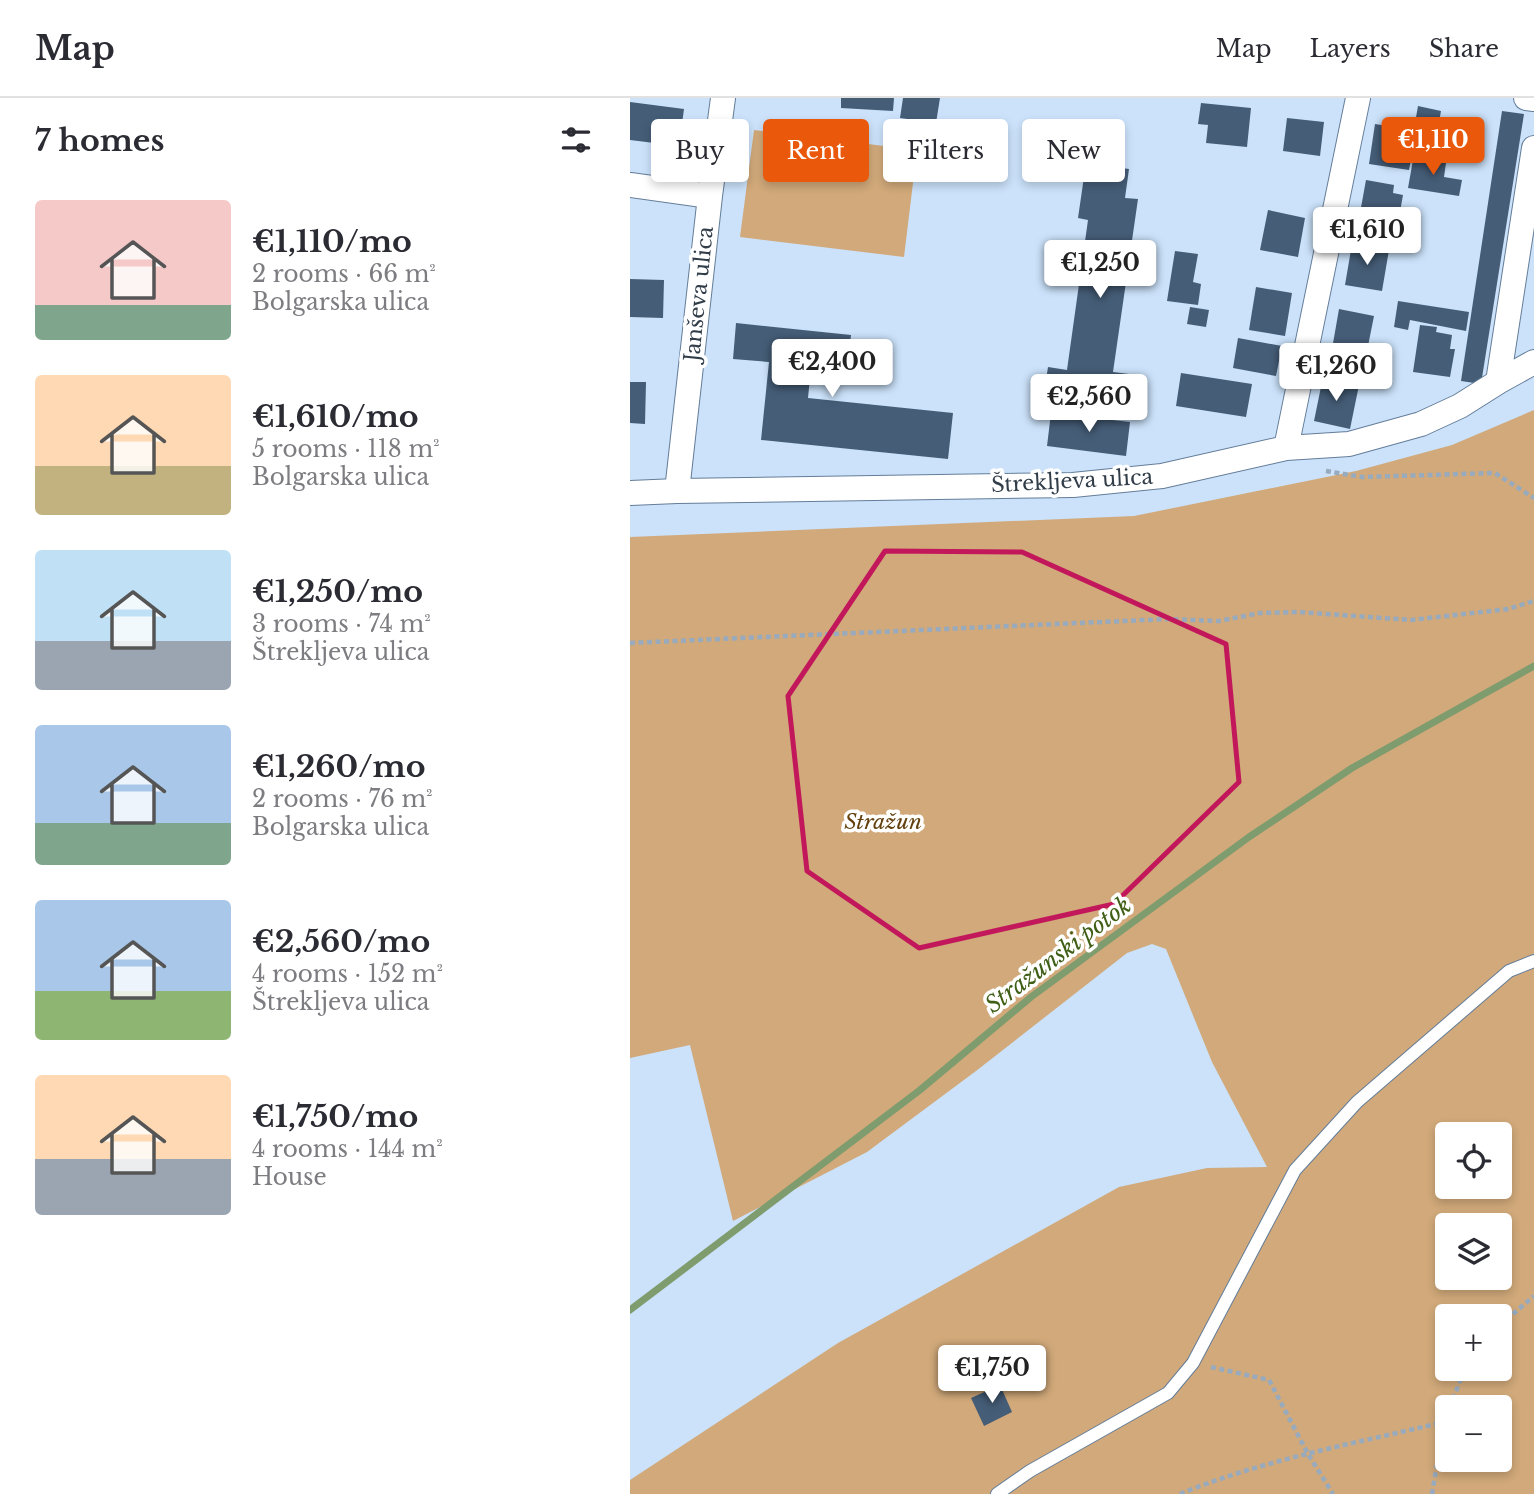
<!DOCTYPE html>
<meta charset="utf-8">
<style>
:root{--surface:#fff;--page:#f2f2f3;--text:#2b2b33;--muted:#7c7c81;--line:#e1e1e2;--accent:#ea580c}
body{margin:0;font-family:"Libre Baskerville",serif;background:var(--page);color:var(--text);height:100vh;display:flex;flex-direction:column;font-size:26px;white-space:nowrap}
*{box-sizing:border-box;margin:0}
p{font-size:23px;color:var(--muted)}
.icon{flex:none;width:38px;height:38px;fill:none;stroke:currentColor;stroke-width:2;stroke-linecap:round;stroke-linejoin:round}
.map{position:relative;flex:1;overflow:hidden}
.details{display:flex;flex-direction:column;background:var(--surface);width:630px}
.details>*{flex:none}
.hud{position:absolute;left:21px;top:21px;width:665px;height:63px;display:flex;gap:14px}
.fabs{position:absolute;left:805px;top:1024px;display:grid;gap:14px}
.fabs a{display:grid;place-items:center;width:77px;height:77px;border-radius:7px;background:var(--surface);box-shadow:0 4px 10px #0003;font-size:35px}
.price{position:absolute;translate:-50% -60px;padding:0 16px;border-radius:7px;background:#fff;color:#222;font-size:23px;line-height:46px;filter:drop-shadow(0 2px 4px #0008)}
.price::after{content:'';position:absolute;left:50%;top:42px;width:21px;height:16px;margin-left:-10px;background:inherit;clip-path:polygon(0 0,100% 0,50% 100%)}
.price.on{background:var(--accent);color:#fff}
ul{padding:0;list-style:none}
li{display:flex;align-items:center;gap:21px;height:175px;padding:0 35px}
li span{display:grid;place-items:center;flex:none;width:196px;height:140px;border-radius:7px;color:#555}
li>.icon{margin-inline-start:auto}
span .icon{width:84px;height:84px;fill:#fffc;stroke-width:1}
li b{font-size:30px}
h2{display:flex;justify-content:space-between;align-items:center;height:84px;padding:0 35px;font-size:30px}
.chip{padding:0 24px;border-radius:7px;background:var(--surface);box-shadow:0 4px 10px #0003;font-size:24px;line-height:63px}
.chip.on{background:var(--accent);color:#fff}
header{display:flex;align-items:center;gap:42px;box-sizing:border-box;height:98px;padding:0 35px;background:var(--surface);border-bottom:2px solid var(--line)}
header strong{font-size:33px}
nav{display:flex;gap:38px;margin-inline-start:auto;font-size:24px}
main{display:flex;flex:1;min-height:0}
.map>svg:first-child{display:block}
.green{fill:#d1a97a;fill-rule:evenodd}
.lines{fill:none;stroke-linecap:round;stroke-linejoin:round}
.stream{stroke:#7f9c6f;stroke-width:7}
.building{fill:#455d77}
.lane-casing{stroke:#647d99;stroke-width:14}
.street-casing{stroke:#647d99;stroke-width:26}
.path{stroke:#97aabe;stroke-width:4.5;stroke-dasharray:5 3.5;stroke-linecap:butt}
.lane{stroke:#fff;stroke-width:12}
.street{stroke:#fff;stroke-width:24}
.marked{fill:none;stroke:#c2185b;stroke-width:5;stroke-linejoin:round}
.labels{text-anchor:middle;stroke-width:7;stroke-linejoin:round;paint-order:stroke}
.street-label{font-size:21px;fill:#313d49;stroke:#fff}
.park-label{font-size:21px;font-style:italic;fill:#63400e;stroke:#fff}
.water-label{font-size:23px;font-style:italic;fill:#3f5e16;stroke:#fff}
</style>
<header>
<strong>Map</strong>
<nav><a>Map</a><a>Layers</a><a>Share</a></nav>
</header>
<main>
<section class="details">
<h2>7 homes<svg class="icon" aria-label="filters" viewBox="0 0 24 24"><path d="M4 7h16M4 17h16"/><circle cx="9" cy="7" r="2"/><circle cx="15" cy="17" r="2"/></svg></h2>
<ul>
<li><span style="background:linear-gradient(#f6c9c9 75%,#7fa58c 0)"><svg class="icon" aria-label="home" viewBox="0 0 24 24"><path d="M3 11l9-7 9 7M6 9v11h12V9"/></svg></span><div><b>€1,110/mo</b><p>2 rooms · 66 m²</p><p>Bolgarska ulica</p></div></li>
<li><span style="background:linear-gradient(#ffd9b3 65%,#c2b280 0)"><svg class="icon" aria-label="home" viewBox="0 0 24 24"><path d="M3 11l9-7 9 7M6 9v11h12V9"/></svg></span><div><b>€1,610/mo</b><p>5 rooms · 118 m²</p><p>Bolgarska ulica</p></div></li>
<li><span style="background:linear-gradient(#bfe0f5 65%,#9aa5b1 0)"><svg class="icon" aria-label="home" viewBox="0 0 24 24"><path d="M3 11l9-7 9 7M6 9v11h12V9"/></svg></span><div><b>€1,250/mo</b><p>3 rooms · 74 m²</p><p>Štrekljeva ulica</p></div></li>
<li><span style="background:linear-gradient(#a9c7e8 70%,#7fa58c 0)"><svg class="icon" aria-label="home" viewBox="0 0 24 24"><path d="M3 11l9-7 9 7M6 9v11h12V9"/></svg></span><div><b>€1,260/mo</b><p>2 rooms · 76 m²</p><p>Bolgarska ulica</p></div></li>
<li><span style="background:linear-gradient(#a9c7e8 65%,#8fb573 0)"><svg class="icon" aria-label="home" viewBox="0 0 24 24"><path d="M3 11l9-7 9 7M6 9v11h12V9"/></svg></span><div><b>€2,560/mo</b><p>4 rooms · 152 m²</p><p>Štrekljeva ulica</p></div></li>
<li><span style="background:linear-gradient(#ffd9b3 60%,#9aa5b1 0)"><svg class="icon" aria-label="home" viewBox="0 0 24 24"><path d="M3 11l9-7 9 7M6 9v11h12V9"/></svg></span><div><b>€1,750/mo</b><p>4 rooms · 144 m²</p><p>House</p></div></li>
</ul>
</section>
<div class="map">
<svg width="904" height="1396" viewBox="0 0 904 1396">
<rect width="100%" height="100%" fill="#cbe2fa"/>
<!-- green -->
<path class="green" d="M124 32 287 52 274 159 110 139Z
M904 312V1396H0V1382L208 1245 489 1089 577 1070 637 1069 582 964 536 851 522 846 497 855 346 973 237 1054 103 1123 60 947 0 960V439L504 418 726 373 822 347ZM817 1036H870V1088H817ZM817 1127H870V1180H817ZM817 1218H870V1270H817ZM817 1309H870V1362H817Z"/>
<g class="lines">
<!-- stream -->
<path class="stream" d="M0 1212 290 992 401 899 619 739 722 670 904 568"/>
</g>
<!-- building -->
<path class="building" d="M211 0H264L263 13 211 10Z
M273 0H310L306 25 270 20Z
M0 4 54 11 49 48 0 42Z
M571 5 621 10 617 49 576 45 578 27 568 26Z
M788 8 811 13 808 30 785 25Z
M872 13 894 16 851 286 831 283Z
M657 20 694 24 690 58 653 53Z
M745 26 776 31 774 49 783 50 779 72 739 66Z
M801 55 817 58 814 79 832 82 829 98 778 90 783 62 799 64Z
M456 65 499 71 495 100 508 101 483 274 515 278 510 316 413 302 418 269 437 272 458 122 448 120Z
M736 82 764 87 763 95 773 97 768 125 758 123 757 131 728 126Z
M638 112 675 120 668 159 630 152Z
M722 146 759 152 752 193 715 187Z
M545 153 568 156 563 184 571 186 568 207 537 203Z
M0 181 34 182 33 220 0 219Z
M626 189 662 195 655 238 619 232Z
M768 203 839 214 836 233 780 222 778 232 764 229Z
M560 209 579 212 576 229 557 226Z
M709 211 744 218 736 258 702 251Z
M106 225 221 237 217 272 181 269 178 300 323 315 318 361 131 342 139 264 103 261Z
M790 227 807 229 806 234 822 237 820 251H825L820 279 783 274Z
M608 240 652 248 646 278 603 270Z
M551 275 622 286 616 319 546 308Z
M693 279 729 287 720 331 684 323Z
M0 284H16L15 326 0 325Z
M421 315 500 324 496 358 417 348Z
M370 1287 382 1314 354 1328 341 1300Z"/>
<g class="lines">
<defs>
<path id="lane" d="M367 1396 400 1373 538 1295 563 1265 665 1072 727 1004 879 873 904 863"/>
<path id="street" d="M896 0 904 1
M0 87 80 98
M868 284 904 50
M656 350 728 0
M47 393 80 98 93 0
M0 395 47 393 443 387 532 378 656 350 719 346 791 326 830 308 868 284 904 264"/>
</defs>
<!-- lane casing -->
<use href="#lane" class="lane-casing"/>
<!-- street casing -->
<use href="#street" class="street-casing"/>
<!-- path -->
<path class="path" d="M696 373 732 379 865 375 904 400
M0 545 538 521 589 523 630 515 669 514 781 522 878 511 904 503
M870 1227 904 1198
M581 1269 639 1282 678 1356 703 1396
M820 1309 835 1270
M550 1396C632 1362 727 1345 814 1324
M802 1396 814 1324 817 1316"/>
<!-- lane -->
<use href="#lane" class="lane"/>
<!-- street -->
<use href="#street" class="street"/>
</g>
<!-- marked area -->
<path class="marked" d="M255 453 392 454 596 546 609 684 484 806 289 850 177 773 158 598Z"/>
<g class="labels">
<!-- street labels -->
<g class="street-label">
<text transform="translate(69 196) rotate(-84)" y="7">Janševa ulica</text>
<text transform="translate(442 383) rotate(-3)" y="7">Štrekljeva ulica</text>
</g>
<!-- park labels -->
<g class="park-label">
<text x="253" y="731">Stražun</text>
</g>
<!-- water labels -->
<g class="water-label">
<text transform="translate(428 857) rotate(-37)" y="8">Stražunski potok</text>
</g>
</g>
</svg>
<div class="fabs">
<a><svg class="icon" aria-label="locate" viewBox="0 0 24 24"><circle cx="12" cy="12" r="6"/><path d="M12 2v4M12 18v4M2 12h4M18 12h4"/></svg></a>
<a><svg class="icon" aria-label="layers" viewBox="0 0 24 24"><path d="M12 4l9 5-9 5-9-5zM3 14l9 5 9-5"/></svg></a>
<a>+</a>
<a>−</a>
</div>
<b class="price on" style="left:803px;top:79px">€1,110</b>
<b class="price" style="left:737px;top:169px">€1,610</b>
<b class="price" style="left:470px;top:202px">€1,250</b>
<b class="price" style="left:202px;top:301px">€2,400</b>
<b class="price" style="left:706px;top:305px">€1,260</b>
<b class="price" style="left:459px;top:336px">€2,560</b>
<b class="price" style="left:362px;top:1307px">€1,750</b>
<div class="hud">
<a class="chip">Buy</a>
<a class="chip on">Rent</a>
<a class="chip">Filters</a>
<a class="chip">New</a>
</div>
</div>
</main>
